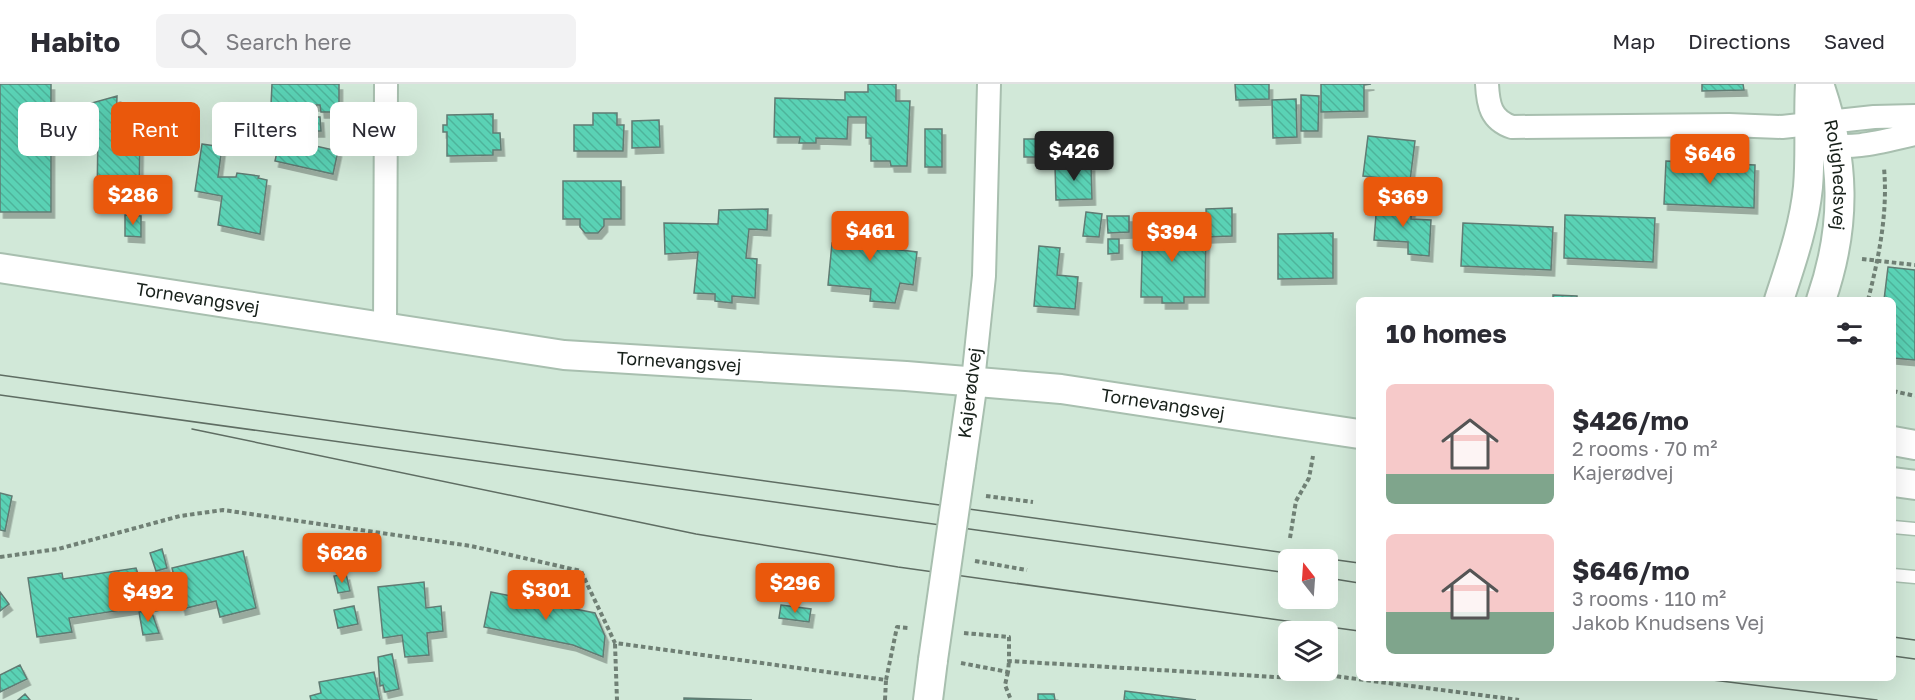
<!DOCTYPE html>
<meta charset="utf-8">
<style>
:root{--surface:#fff;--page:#f2f2f3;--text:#2b2b33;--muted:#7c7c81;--line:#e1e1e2;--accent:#ea580c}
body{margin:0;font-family:"Golos Text",sans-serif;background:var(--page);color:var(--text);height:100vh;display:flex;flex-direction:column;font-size:22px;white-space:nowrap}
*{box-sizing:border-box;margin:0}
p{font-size:20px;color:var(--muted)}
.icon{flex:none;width:33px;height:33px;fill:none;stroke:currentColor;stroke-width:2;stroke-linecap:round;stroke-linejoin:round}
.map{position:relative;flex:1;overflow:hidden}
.panel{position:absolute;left:1356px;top:213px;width:540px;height:384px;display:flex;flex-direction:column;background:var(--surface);border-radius:9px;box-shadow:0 6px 24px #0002}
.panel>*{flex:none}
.hud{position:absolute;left:18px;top:18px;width:570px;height:54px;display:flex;gap:12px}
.needle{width:39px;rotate:343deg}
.controls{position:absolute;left:1278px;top:465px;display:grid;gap:12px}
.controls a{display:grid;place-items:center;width:60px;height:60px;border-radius:9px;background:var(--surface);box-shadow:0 6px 24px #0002;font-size:30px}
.price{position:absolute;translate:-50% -51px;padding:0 14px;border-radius:6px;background:var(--accent);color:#fff;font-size:20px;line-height:39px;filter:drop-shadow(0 2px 3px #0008)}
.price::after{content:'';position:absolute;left:50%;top:36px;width:18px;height:14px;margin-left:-9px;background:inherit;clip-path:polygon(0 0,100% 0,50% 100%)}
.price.current{background:#222;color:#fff}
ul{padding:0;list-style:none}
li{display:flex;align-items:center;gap:18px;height:150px;padding:0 30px}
li span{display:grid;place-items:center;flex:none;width:168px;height:120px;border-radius:9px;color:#555}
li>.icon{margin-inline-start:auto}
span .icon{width:72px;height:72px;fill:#fffc;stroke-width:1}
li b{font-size:26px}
h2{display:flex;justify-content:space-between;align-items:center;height:72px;padding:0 30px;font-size:26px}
.tag{padding:0 21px;border-radius:9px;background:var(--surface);box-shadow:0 6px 24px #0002;font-size:21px;line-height:54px}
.tag.current{background:var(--accent);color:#fff}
header{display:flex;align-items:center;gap:36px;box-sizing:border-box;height:84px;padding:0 30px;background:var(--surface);border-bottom:2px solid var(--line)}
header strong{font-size:28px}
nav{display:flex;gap:33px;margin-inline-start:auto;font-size:21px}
.search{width:420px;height:54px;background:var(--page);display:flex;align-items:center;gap:15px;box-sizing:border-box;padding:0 21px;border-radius:9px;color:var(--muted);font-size:22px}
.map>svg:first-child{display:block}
.building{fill:url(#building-back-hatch);stroke:#617b73;stroke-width:1.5;filter:url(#shadow)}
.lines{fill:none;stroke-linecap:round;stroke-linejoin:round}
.service-casing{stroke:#a8bfaf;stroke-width:15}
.minor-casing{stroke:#a8bfaf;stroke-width:26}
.tertiary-casing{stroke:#a8bfaf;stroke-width:32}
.path{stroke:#708075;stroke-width:4;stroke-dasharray:4.5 3;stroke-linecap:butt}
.service{stroke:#fff;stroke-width:12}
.minor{stroke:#fff;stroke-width:22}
.tertiary{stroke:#fff;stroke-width:28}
.tram{stroke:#5f6d63;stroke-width:1.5}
.tertiary-bridge-casing{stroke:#a8bfaf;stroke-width:32;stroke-linecap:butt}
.tertiary-bridge{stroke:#fff;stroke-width:28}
.labels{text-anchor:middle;stroke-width:5;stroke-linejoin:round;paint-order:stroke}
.street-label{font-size:18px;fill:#17201a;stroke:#fff}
</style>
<header>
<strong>Habito</strong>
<div class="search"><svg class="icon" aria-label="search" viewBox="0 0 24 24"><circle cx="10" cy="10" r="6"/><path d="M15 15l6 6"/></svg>Search here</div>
<nav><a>Map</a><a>Directions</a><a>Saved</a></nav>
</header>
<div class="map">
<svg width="1915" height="616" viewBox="0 0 1915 616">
<defs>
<pattern id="building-back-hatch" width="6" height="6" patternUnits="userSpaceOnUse" patternTransform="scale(1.5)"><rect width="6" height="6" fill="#5ad2b5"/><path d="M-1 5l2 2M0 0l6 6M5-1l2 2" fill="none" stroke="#4eb49b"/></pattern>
<filter id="shadow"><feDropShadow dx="3.5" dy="6" stdDeviation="0" flood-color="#0004"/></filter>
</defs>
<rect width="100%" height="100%" fill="#d1e8d8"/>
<!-- building -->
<path class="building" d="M0 0H51V128H0Z
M272 0H339V28H321L320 21H271Z
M868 0H896V17H910L907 82H891L890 77H871V54H866V33H848L847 55 816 54V59H799L800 53H774L775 14 845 16V8H868Z
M1235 0H1269V15L1236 16Z
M1321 0H1371L1364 1V27L1321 28Z
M1702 0H1743L1744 6 1702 7Z
M1301 11 1319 12 1318 47H1301Z
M117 12 116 42 140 43 139 122 97 121 98 42H80L81 22Z
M1296 15 1297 53 1273 54 1272 16Z
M593 29H617V41H624L623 67H574V41H593Z
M493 30V49H500L501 66H493V71L447 72V48H443V41H447V31Z
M300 33H320L321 47H301Z
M659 36 660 63 632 64V37Z
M925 45H942V83H925Z
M1368 52 1415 57 1410 97 1363 92Z
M280 54 338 67 333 90 275 77Z
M1024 55H1047V73H1024Z
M202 60 222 63 218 93H236L237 89 259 92 258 94 267 96 260 150 218 141 222 112 195 107Z
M1666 77 1755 81 1754 124 1664 120Z
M1091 81 1092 115 1056 116 1055 82Z
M563 97H621V135H604V142L598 149H585L580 143V135H563Z
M1377 118 1412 121 1411 135 1431 136 1429 172 1408 170V158L1374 156Z
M1232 124V152L1207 153 1206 125Z
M768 125 767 146 749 145 746 174 757 175 755 214 732 212V219L715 217V210L694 209 698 168 665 170 664 139 718 140 719 126Z
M1086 128 1102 130 1099 153 1083 152Z
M125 131 141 132V153L125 152Z
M1565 131 1655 134 1653 178 1564 174Z
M1107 132H1129V148L1108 149Z
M842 134 879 138 877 163 917 168 913 201 900 199 895 219 870 217 871 205 828 201 832 159 840 160Z
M1143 136H1177L1176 164H1188V146L1206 147 1205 213H1184V219H1162V213H1141Z
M1463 139 1553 143 1551 186 1461 182Z
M1333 149V194L1278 195V150Z
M1108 155H1119V169L1108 170Z
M1039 162 1060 164 1057 191 1078 193 1075 225 1034 222Z
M1888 183 1915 186V276L1893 274V216H1884Z
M1553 211 1577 212V216H1553Z
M0 409 12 412 5 447 0 446Z
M162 465 167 484 156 487 150 469Z
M243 467 256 524 220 533 216 517 182 525 172 484Z
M136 484 138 490 143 489 154 521 69 534 72 548 37 553 28 494 62 489 63 495Z
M346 490 350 507 338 509 334 492Z
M424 498 426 524 441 522 443 547 427 549 429 571 405 573 402 551 383 554 378 503Z
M0 508 9 520 0 527Z
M491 508 537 517 540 508 567 513 565 523 595 529 605 552 603 573 573 561 484 543Z
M781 521 811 525 809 538 779 534Z
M354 522 358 540 338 544 334 526Z
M151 526 159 549 143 551 139 528Z
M392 570 399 605 385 608 383 601 380 602 378 573Z
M20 581 27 595 0 608V591Z
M374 588 380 616H311L310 612 321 609 319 598Z
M1125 607 1196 616H1124Z
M25 610 30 616H18Z
M1038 610H1054L1055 616H1038Z
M684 614 752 616H684Z"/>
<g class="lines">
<defs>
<path id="service" d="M1893 443 1915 445
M1893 491 1915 493"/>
<path id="minor" d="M1487 0C1488 21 1491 36 1512 43L1729 41 1782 43 1874 33 1915 32
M1820 59C1852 67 1883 57 1915 50
M385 243 386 0
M973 297 984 192 989 0"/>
<g id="tertiary">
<path id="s1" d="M1819 0C1845 75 1847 141 1821 216"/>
<path id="s2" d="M0 184 564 271 906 292 1061 305 1359 350"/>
<path d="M1779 216C1791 179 1804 143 1808 103 1811 69 1808 34 1810 0"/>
<path d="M1893 357 1915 361"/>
<path d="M961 381 973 297"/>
<path d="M1893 398 1915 401"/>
<path d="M928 616 933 576"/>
</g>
</defs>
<!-- service casing -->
<use href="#service" class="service-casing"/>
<!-- minor casing -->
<use href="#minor" class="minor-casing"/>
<!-- tertiary casing -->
<use href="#tertiary" class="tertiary-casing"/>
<!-- path -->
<path class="path" d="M1862 175 1915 181
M1868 216C1879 173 1888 128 1884 84
M1893 307 1915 312
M986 412 1033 418
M1290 454 1296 417 1309 394 1313 372
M0 473 58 465 180 432 223 426 471 462 581 487 615 559 886 596 897 543 908 544
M975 477 1027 486
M964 549 1009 553V577L1292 594 1334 592 1519 616
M615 560 617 616
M961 579 1008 588 1009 577
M1008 588 1005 601 1011 616
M885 616 886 596"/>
<!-- service -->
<use href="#service" class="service"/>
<!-- minor -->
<use href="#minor" class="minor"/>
<!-- tertiary -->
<use href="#tertiary" class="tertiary"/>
<!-- tram -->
<path class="tram" d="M0 291 1359 479
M0 311 1288 489
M192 345 696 450 898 483 1359 547
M1328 494 1359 499
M1893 553 1915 556
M1893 572 1915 575
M1696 594 1877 616"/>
<defs>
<path id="tertiary-bridge" d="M933 576 961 381"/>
</defs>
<!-- tertiary-bridge casing -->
<use href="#tertiary-bridge" class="tertiary-bridge-casing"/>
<!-- tertiary-bridge -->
<use href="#tertiary-bridge" class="tertiary-bridge"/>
</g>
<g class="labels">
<!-- street labels -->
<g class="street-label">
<text dy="6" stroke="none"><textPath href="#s1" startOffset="93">Rolighedsvej</textPath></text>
<text dy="6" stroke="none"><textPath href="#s2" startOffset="200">Tornevangsvej</textPath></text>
<text dy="6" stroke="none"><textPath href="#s2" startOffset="686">Tornevangsvej</textPath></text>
<text transform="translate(970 309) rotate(-83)" y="6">Kajerødvej</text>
<text dy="6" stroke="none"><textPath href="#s2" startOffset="1172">Tornevangsvej</textPath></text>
</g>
</g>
</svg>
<div class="controls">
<a><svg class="needle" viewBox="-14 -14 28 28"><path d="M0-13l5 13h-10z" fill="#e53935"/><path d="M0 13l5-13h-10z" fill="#7c7c81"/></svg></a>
<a><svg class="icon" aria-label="layers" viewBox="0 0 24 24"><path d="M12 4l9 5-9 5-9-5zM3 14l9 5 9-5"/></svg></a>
</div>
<b class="price current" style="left:1074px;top:98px">$426</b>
<b class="price" style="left:1710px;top:101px">$646</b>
<b class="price" style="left:133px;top:142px">$286</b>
<b class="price" style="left:1403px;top:144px">$369</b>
<b class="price" style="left:870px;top:178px">$461</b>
<b class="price" style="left:1172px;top:179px">$394</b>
<b class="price" style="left:342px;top:500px">$626</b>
<b class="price" style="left:795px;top:530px">$296</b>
<b class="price" style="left:546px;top:537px">$301</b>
<b class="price" style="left:148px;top:539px">$492</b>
<div class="hud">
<a class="tag">Buy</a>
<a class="tag current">Rent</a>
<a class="tag">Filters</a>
<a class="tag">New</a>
</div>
<section class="panel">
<h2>10 homes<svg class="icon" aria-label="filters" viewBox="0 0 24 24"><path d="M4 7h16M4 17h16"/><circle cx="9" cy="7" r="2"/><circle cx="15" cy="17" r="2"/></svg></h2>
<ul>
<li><span style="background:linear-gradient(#f6c9c9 75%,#7fa58c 0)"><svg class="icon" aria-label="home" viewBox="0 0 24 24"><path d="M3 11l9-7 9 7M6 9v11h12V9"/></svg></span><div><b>$426/mo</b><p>2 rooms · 70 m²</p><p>Kajerødvej</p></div></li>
<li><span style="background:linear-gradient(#f6c9c9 65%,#7fa58c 0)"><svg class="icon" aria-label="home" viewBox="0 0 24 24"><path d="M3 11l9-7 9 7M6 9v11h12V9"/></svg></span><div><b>$646/mo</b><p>3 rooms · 110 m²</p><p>Jakob Knudsens Vej</p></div></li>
</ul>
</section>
</div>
